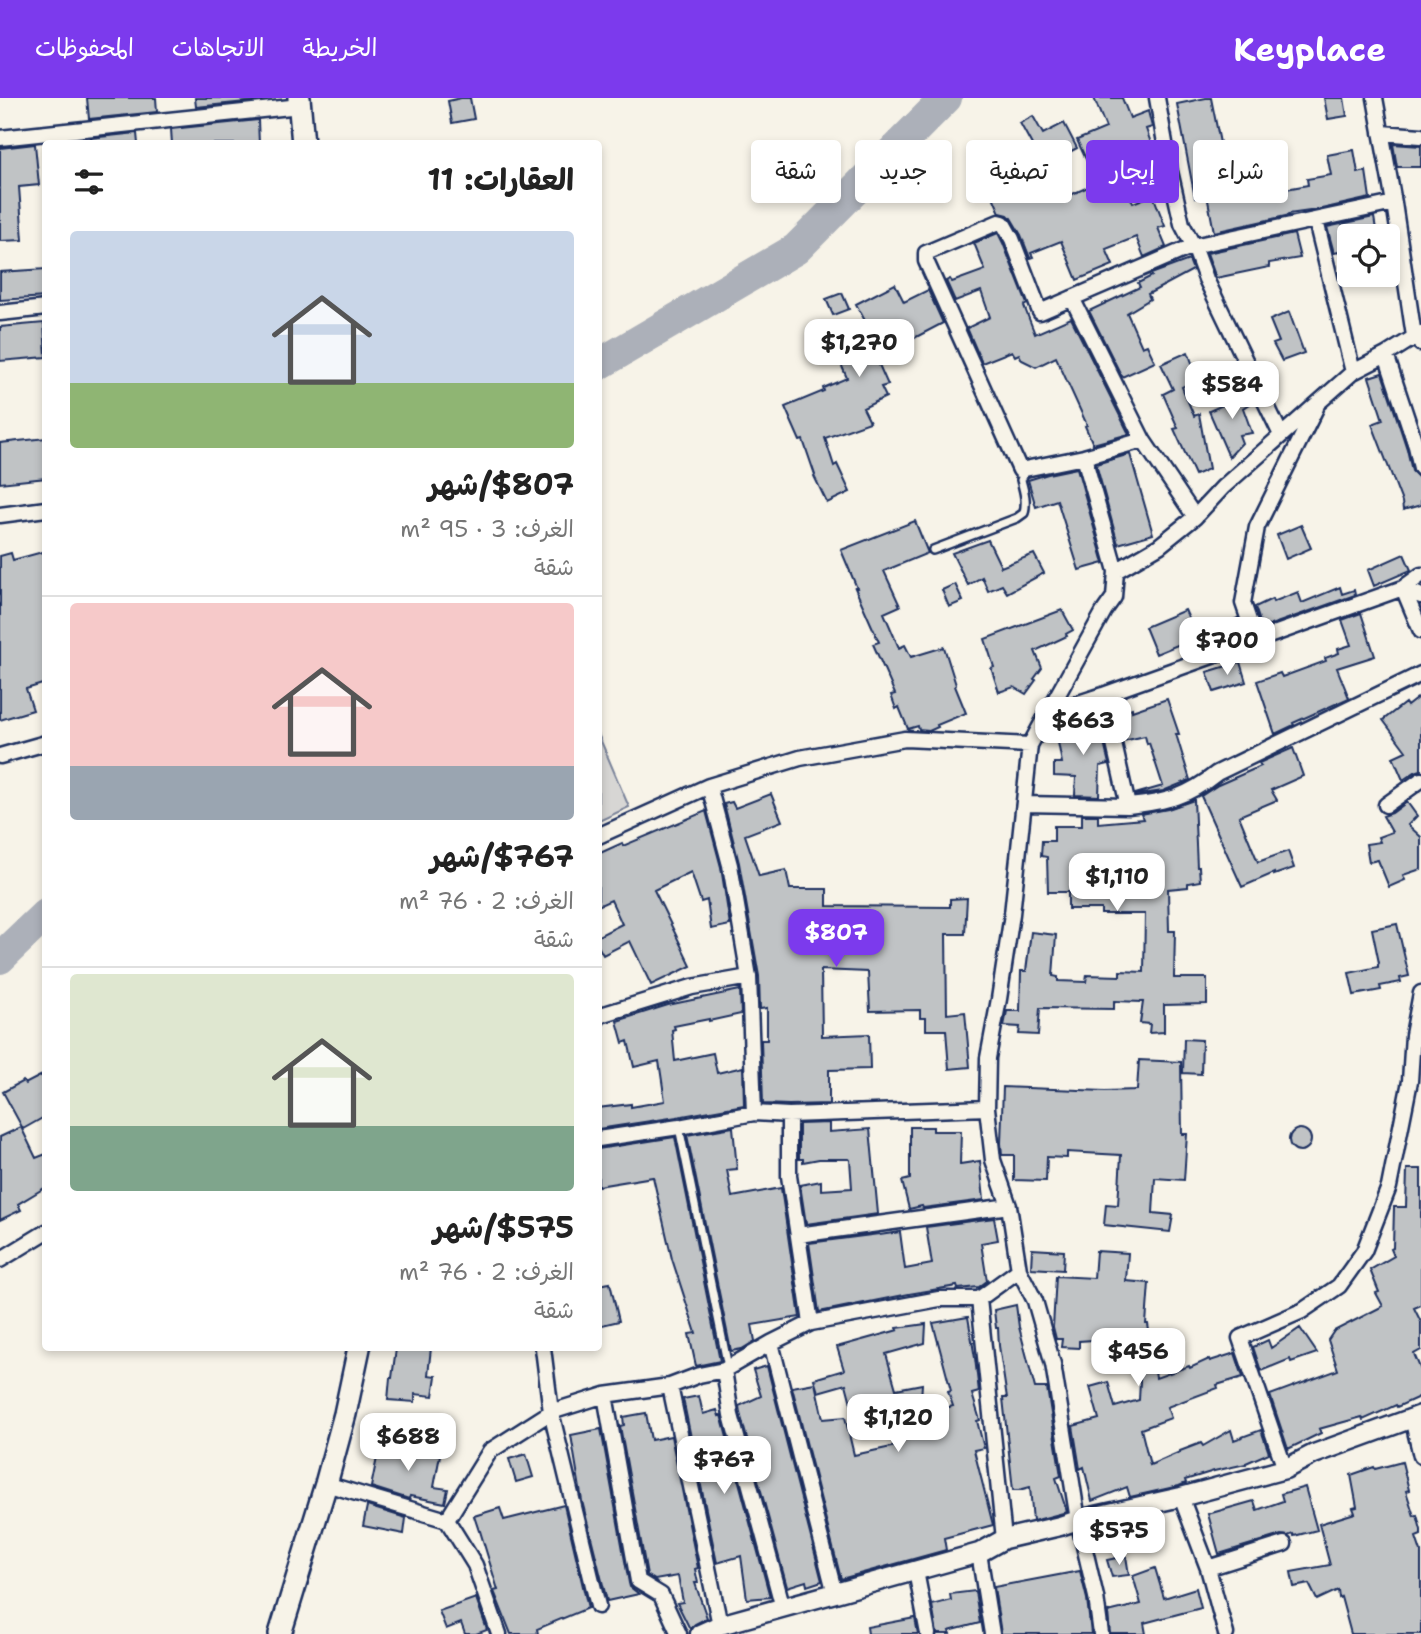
<!DOCTYPE html>
<html lang="ar">
<meta charset="utf-8">
<style>
:root{--surface:#fff;--page:#f6f6f6;--text:#222;--muted:#767676;--line:#e0e0e0;--accent:#7c3aed}
body{margin:0;font-family:"Shantell Sans","Playpen Sans Arabic",sans-serif;background:var(--page);color:var(--text);direction:rtl;height:100vh;display:flex;flex-direction:column;font-size:26px;white-space:nowrap}
*{box-sizing:border-box;margin:0}
p{font-size:23px;color:var(--muted)}
.icon{flex:none;width:38px;height:38px;fill:none;stroke:currentColor;stroke-width:2;stroke-linecap:round;stroke-linejoin:round}
.map{position:relative;flex:1;overflow:hidden;direction:ltr}
.panel{position:absolute;left:42px;top:42px;width:560px;height:1211px;display:flex;flex-direction:column;background:var(--surface);border-radius:7px;box-shadow:0 4px 10px #0003;direction:rtl}
.panel>*{flex:none}
.hud{position:absolute;left:623px;top:42px;width:665px;height:63px;direction:rtl;display:flex;gap:14px}
.fabs{position:absolute;left:1337px;top:126px;display:grid;gap:14px}
.fabs a{display:grid;place-items:center;width:63px;height:63px;border-radius:7px;background:var(--surface);box-shadow:0 4px 10px #0003;font-size:35px}
.price{position:absolute;translate:-50% -60px;padding:0 16px;border-radius:14px;background:#fff;color:#222;font-size:23px;line-height:46px;filter:drop-shadow(0 2px 4px #0008)}
.price::after{content:'';position:absolute;left:50%;top:42px;width:21px;height:16px;margin-left:-10px;background:inherit;clip-path:polygon(0 0,100% 0,50% 100%)}
.price.on{background:var(--accent);color:#fff}
ul{padding:0;list-style:none}
li{display:grid;align-content:center;gap:14px;height:371px;padding:0 28px}
li+li{border-top:2px solid var(--line)}
li span{display:grid;place-items:center;height:217px;border-radius:7px;color:#555}
li>.icon{margin-inline-start:auto}
span .icon{width:126px;height:126px;fill:#fffc;stroke-width:1}
li b{font-size:30px}
h2{display:flex;justify-content:space-between;align-items:center;height:84px;padding:0 28px;font-size:30px}
.pill{padding:0 24px;border-radius:7px;background:var(--surface);box-shadow:0 4px 10px #0003;font-size:24px;line-height:63px}
.pill.on{background:var(--accent);color:#fff}
header{display:flex;align-items:center;gap:42px;box-sizing:border-box;height:98px;padding:0 35px;background:var(--accent);color:#fff}
header strong{font-size:33px}
nav{display:flex;gap:38px;margin-inline-start:auto;font-size:24px}
.map>svg:first-child{display:block}
.green{fill:#d7d6d4;stroke:#798299;stroke-width:2}
.lines{fill:none;stroke-linecap:round;stroke-linejoin:round}
.river{stroke:#acb0b9;stroke-width:32}
.building{fill:#c0c3c5;stroke:#1b2f5e;stroke-width:2}
.service-casing{stroke:#1b2f5e;stroke-width:12}
.minor-casing{stroke:#1b2f5e;stroke-width:19}
.tertiary-casing{stroke:#1b2f5e;stroke-width:23}
.primary-casing{stroke:#1b2f5e;stroke-width:26}
.service{stroke:#f7f3e8;stroke-width:7}
.minor{stroke:#f7f3e8;stroke-width:14}
.tertiary{stroke:#f7f3e8;stroke-width:18}
.primary{stroke:#f7f3e8;stroke-width:21}
</style>
<header>
<strong>Keyplace</strong>
<nav><a>الخريطة</a><a>الاتجاهات</a><a>المحفوظات</a></nav>
</header>
<div class="map">
<svg width="1421" height="1536" viewBox="0 0 1421 1536">
<rect width="100%" height="100%" fill="#f7f3e8"/>
<filter id="ink" filterUnits="userSpaceOnUse"><feTurbulence type="fractalNoise" baseFrequency=".0143" numOctaves="2"/><feDisplacementMap in="SourceGraphic" scale="14" xChannelSelector="R" yChannelSelector="G"/><feConvolveMatrix kernelMatrix="1 2 1 2 8 2 1 2 1" color-interpolation-filters="sRGB"/></filter>
<g filter="url(#ink)">
<!-- green -->
<path class="green" d="M598 636 629 709 599 723H598Z"/>
<g class="lines">
<!-- river -->
<path class="river" d="M598 267 796 151 946 0
M0 860 46 816"/>
</g>
<!-- building -->
<path class="building" d="M87 0H156L157 14 89 21Z
M195 0H256V3L196 9Z
M461 0H470L474 21 452 25 448 3Z
M1094 0H1122L1130 20 1148 13 1152 29 1146 31 1156 59 1137 65 1138 67 1119 74 1133 105 1153 97 1165 128 1158 130 1166 149 1144 159 1136 139 1106 151 1113 167 1077 182 1061 143 1031 155 1033 159 1030 160 1021 137 1011 120 1008 117 1000 115 983 75 999 68 998 67 1032 47 1020 25 1033 18 1043 36 1064 25 1077 50 1049 65 1066 99 1097 85 1077 42 1106 30Z
M1206 0H1211L1230 95 1274 87 1275 93 1308 87 1307 81 1331 77 1327 57 1354 52 1358 75 1366 73 1370 100 1317 112 1289 116 1290 117 1214 134 1207 97 1195 100 1177 6Z
M1324 0H1344L1347 18 1328 21Z
M258 22 259 46H172L171 31Z
M137 35 138 46H91L90 40Z
M35 46 39 87 19 89 23 142 0 143V50Z
M1393 46 1421 48V69H1397Z
M1374 119 1377 138H1349V152L1334 155 1327 129Z
M998 135 1003 145 1027 206 1024 208 1035 236 1071 220 1129 336 1093 346 1085 328 1087 327 1056 259 1036 269 1022 262 1019 256 1015 258 1012 253 982 265 967 230 990 219 981 193 955 203 946 183 950 181 952 184 985 172 974 145Z
M1294 136 1300 160 1269 165V169L1216 180 1207 155Z
M1189 162 1193 172 1148 196 1150 201 1127 215 1142 249 1147 247 1155 264 1122 279 1089 213 1140 189 1138 185 1152 178 1151 176Z
M46 171V199L0 202V174Z
M895 186 904 204 928 192 943 225 876 260 888 287 881 289 886 299 863 310 870 324 825 340 834 368 837 366 850 394 827 405 814 378 815 377 803 342 800 343 785 309 824 293 823 290 847 280 834 250 871 234 856 206Z
M842 195 849 211 833 217 826 201Z
M1289 214 1304 255 1282 263 1273 246 1279 244 1270 222Z
M44 225 46 259 0 263V229Z
M1188 254 1198 281 1182 289 1194 318 1199 316 1209 371 1195 377 1174 331 1178 330 1163 296 1173 291 1161 266Z
M1382 275 1407 351 1412 373 1421 382V407L1403 412 1402 404 1372 326 1383 322 1369 279Z
M1246 292 1252 304 1243 310 1252 335 1239 337 1242 345 1229 359 1209 313 1223 307 1222 302Z
M46 340V380L0 385V345Z
M1130 356 1153 436 1118 446 1096 366Z
M1077 370 1104 465 1079 472 1057 402 1036 409 1028 382 1048 376Z
M915 423 928 455 884 473 900 508 884 515 899 550 905 547 911 559 944 549 956 587 955 588 966 615 937 627 938 629 929 633 919 632 918 628 908 631 899 609 896 611 891 597 895 596 873 546 879 544 855 490H857L841 452Z
M1301 427 1311 450 1286 461 1277 437Z
M988 442 1001 469 1034 456 1044 475 1007 495 1002 487 988 493 982 479 968 487 952 455Z
M46 453V585L26 591 33 612 0 622V458L11 455 13 462Z
M1404 456 1411 472 1374 488 1368 472Z
M955 486 963 503 949 509 942 492Z
M1340 489 1342 496 1354 492 1355 497 1262 530 1255 509 1272 501 1273 504 1298 494 1302 505Z
M1062 512 1073 532 1066 536 1067 538 1035 553 1042 570 1034 581 1036 582 1026 596 1014 589 999 594 991 570 994 569 985 541Z
M1185 512 1197 539 1156 556 1145 529Z
M1361 515 1375 558 1337 570 1349 600 1293 625 1294 627 1275 636 1257 583 1280 575 1282 579 1326 563 1325 560 1339 555 1338 551 1351 547 1342 522Z
M1238 520 1244 537 1221 545 1215 531Z
M1240 564 1246 584 1214 594 1207 574Z
M1421 597V672L1415 674 1403 682 1393 659 1406 653 1383 622 1405 605 1407 608Z
M1167 601 1179 636H1176L1190 682 1163 693 1135 697V696L1163 688 1149 645 1147 646 1145 638 1123 643 1117 614 1132 610V613Z
M1097 616 1109 666 1100 668 1099 698 1075 697 1076 679 1054 678V665H1062L1057 639 1085 633 1082 619Z
M1293 650 1303 678 1271 692 1277 702 1239 718 1258 764 1288 753 1294 770 1274 777V775L1242 789 1201 698 1218 687 1261 668 1259 665Z
M771 696 782 723 745 737 759 778 786 772 790 791H827V808L950 809V801L967 800 965 836H946L947 916 965 914 970 969 949 971 946 932H926V920H920V912L870 913 868 874 821 872 822 938 869 936 870 971 829 972V1006L789 1007 763 1006 761 942H767V910L760 911 759 878 739 765 724 706 732 704 735 710Z
M1194 702 1197 769H1199L1200 783 1188 785V789L1168 791 1169 833H1175L1174 880H1207V906L1164 907V934L1149 935 1150 926 1140 925 1143 904 1114 903V911L1040 910 1038 937 1019 936 1020 929 1004 928 1007 913H1020L1021 873H1026L1031 834 1056 837 1053 878 1058 879V883L1086 884 1087 877 1120 878V873L1144 874 1145 816H1101V811H1068V794H1048L1047 759 1041 758 1042 743H1054V728H1082V717H1098V725L1143 721 1141 716 1168 711Z
M1407 704 1417 718 1408 727 1421 739V771L1403 777 1405 782 1389 789 1378 762 1369 764 1366 746 1380 744 1378 739 1392 734 1383 718 1392 715Z
M706 713 721 769 730 827 711 831 707 802 701 804 691 774 654 792 691 868 651 887 630 843 603 857 598 848V838L622 826 611 802 598 808V756L622 745 623 748Z
M1397 826 1409 878 1400 880 1401 884 1380 888 1381 892 1354 897 1349 875 1378 869V866L1379 865 1372 831Z
M740 892 741 916 709 923V921L674 928 675 931 672 932 675 963 713 955 717 975 743 969 744 1007 677 1019 598 1031V1010L631 1006V1009L665 1003 659 963 634 969 628 943 623 945 617 923 668 907Z
M1184 941 1202 942 1201 976 1183 975Z
M1139 962 1181 964 1182 1036H1187L1184 1082 1155 1080 1153 1115 1173 1117 1170 1134 1104 1127 1106 1106 1118 1107 1121 1057 1067 1054V1060L1047 1059 1046 1083 1014 1082V1057H1002L1001 1045 1003 989 1105 993 1137 992Z
M46 975V1018L23 1031 3 994 23 983 25 986Z
M829 1025V1034L870 1031 878 1116 806 1126 800 1087 821 1083V1092L852 1090 850 1062 849 1061H819L803 1064V1061H799V1026Z
M21 1029 36 1060 46 1056V1089L18 1106 21 1112 0 1122V1039Z
M733 1029 737 1071 727 1072 732 1099 781 1090 800 1219 752 1227 755 1243 742 1251 731 1253 687 1037Z
M910 1029H933V1033H961L960 1066 980 1063 984 1102 923 1110 922 1108 909 1111 902 1083 910 1081Z
M1289 1042a11 11 0 1 1 22 0a11 11 0 1 1-22 0Z
M675 1039 720 1263 696 1268 689 1236 696 1235 672 1161 653 1079 598 1088V1051Z
M1407 1071H1421V1207L1414 1210 1421 1224V1252L1414 1256 1421 1272V1298L1397 1309 1396 1307 1363 1322 1362 1319 1319 1331 1321 1335 1288 1351 1270 1297 1338 1272 1328 1242 1334 1233 1383 1208 1376 1195 1379 1194 1370 1172 1394 1158 1391 1151 1393 1150 1394 1109H1406Z
M994 1120 998 1142 981 1145 987 1183 979 1189 958 1191 957 1188 909 1196 819 1214 809 1145 879 1136 880 1137 900 1134 905 1171 932 1166 926 1129Z
M1032 1151 1064 1153 1063 1172 1031 1170Z
M1096 1153 1128 1155 1126 1183 1149 1185 1146 1226H1148L1156 1280 1189 1268 1190 1270 1209 1261 1210 1263 1235 1255 1243 1279 1217 1287 1218 1290 1167 1309 1171 1320 1141 1331 1150 1367 1180 1354V1353L1201 1345 1203 1348 1231 1332 1234 1342 1261 1332 1269 1355 1246 1365V1366L1214 1373 1185 1382 1186 1385 1179 1388 1130 1399 1127 1389 1092 1403 1084 1369 1080 1371 1073 1328 1099 1321 1090 1289 1108 1284 1115 1309 1139 1302 1141 1264 1136 1265 1135 1257 1111 1261 1108 1241 1079 1243V1250L1061 1249 1062 1241H1056L1053 1229 1056 1178 1094 1180Z
M610 1185 619 1223 598 1228V1187Z
M1016 1207 1019 1229 1035 1290H1047L1061 1378 1056 1380 1067 1414 1033 1423 1030 1389 1019 1392H1013L1003 1300H1007L999 1248 998 1230H996L994 1212Z
M968 1219 975 1260 979 1294 972 1296 980 1322 977 1323 984 1350 974 1352 993 1427 944 1440 946 1452 841 1481 792 1289 815 1285 823 1321 845 1319 854 1357 896 1348 891 1314 856 1324 846 1286 818 1294 814 1281 844 1272 837 1249 898 1232 897 1230 926 1226 925 1245 886 1256 896 1291 922 1286 920 1316 953 1308 948 1294 951 1293 933 1225Z
M1300 1230 1317 1255 1291 1264 1290 1261 1261 1273 1253 1249 1268 1242 1271 1250Z
M396 1250H431L428 1277 436 1278 433 1298 415 1296V1304L388 1302 390 1280H392Z
M767 1268 822 1483 807 1488 806 1483 787 1489 740 1315 739 1308 761 1298 753 1272Z
M699 1298 703 1316 717 1312 719 1318 721 1317 770 1499 747 1501 741 1458 717 1465 683 1301Z
M646 1315 651 1342 671 1338 698 1470 695 1471 698 1485H695L707 1520 695 1526 690 1531 677 1505 683 1504 678 1478 655 1482 647 1477 620 1328 624 1327 623 1319Z
M601 1331 629 1485 630 1489 639 1496 607 1503 582 1403 571 1337Z
M380 1345 440 1357 434 1389 448 1391 445 1405 410 1398 409 1401 371 1389Z
M526 1356 533 1379 516 1384 509 1361Z
M1402 1364 1409 1392 1406 1393 1414 1418 1417 1417 1421 1432V1437L1416 1439 1421 1454V1536H1351L1341 1499 1339 1500 1338 1492 1317 1502 1309 1486 1294 1489 1291 1474 1330 1467 1319 1426 1355 1415 1353 1410 1357 1409 1351 1377 1374 1369 1375 1371Z
M1305 1389 1317 1432 1294 1438 1293 1436 1288 1438 1281 1437 1219 1456 1208 1416 1254 1403 1257 1412 1283 1403 1281 1396Z
M564 1407 588 1510 537 1531 538 1536H511L494 1493 498 1492 480 1433H479L474 1418 500 1410 504 1422Z
M367 1408 406 1420 404 1436 363 1428Z
M1126 1458 1129 1477 1112 1479 1107 1462Z
M1155 1470 1164 1500 1196 1490 1201 1510 1144 1525 1146 1536H1110L1108 1514 1141 1506 1133 1478Z
M1080 1473 1087 1501 1091 1536H1001L994 1489Z
M975 1493 980 1525 949 1533 950 1536H937L932 1507 951 1502 950 1496Z
M476 1500 487 1532 476 1536H465L461 1525 446 1531 439 1513Z
M915 1520 918 1536H868L867 1529Z"/>
<g class="lines">
<defs>
<path id="service" d="M933 452 1017 420 1024 415C1027 403 1024 393 1021 382L1027 370
M679 1029 728 1269"/>
<path id="minor" d="M1157 0 1170 73 1182 126 1195 151 1206 181 1281 337
M1375 0 1394 105 1414 238 1420 245
M1381 35 1421 38
M0 40 300 8
M1316 123 1353 274
M1072 200 1143 342 1195 419
M0 215 46 210
M1386 257 1416 348 1421 347
M1143 342 1084 359 1020 372 926 163V155L999 124 1003 125 1012 141 1040 214 1193 148 1394 105
M1416 348 1421 370
M1084 359 1116 473
M0 417 46 411
M1421 477 1403 490 1421 533
M1256 543 1243 505 1257 429 1316 310
M1048 615 1103 597 1403 490 1421 498
M0 658 46 645
M709 688 730 767 749 879 754 1015
M1024 706 1128 708 1103 597
M1386 707 1421 682
M1128 708C1167 704 1187 699 1217 675L1421 576
M598 738 709 688 800 660 905 641 1030 647
M598 920 601 917 692 889 749 879
M789 1017V1078L811 1225
M598 1041 679 1029 754 1015 789 1017 987 1010
M798 1137 1009 1108
M0 1162 46 1134
M979 1201 1004 1441
M771 1245 835 1496
M543 1250 551 1314 598 1508
M724 1272 731 1317 783 1510
M670 1288 720 1527
M605 1297 638 1483 661 1497 679 1536
M1412 1320 1421 1358
M1285 1371 1240 1240 1302 1213 1339 1188 1364 1153 1389 1089 1410 983 1413 937 1421 895
M326 1386 447 1422 475 1467 499 1536
M1181 1399 1208 1470 1226 1536
M447 1422 490 1353 551 1314 605 1297 670 1288 699 1277 724 1272 771 1245 811 1225 939 1201H979L1019 1172
M979 1455 992 1536
M1208 1470 1284 1446
M916 1473 928 1536
M1101 1536 1096 1499 1078 1422 1053 1266 1035 1203 1019 1172 1009 1108 993 1062 987 1010 988 960 999 901 1012 816 1030 647 1104 513 1114 499 1116 473 1159 448 1195 419 1223 389 1353 274 1386 257 1421 235"/>
<path id="tertiary" d="M700 1536 720 1527 979 1455 1004 1441 1060 1428 1078 1422 1181 1399 1285 1371 1314 1356 1421 1317"/>
<path id="primary" d="M299 0 303 46
M280 1536 326 1386 345 1316 359 1250"/>
</defs>
<!-- service casing -->
<use href="#service" class="service-casing"/>
<!-- minor casing -->
<use href="#minor" class="minor-casing"/>
<!-- tertiary casing -->
<use href="#tertiary" class="tertiary-casing"/>
<!-- primary casing -->
<use href="#primary" class="primary-casing"/>
<!-- service -->
<use href="#service" class="service"/>
<!-- minor -->
<use href="#minor" class="minor"/>
<!-- tertiary -->
<use href="#tertiary" class="tertiary"/>
<!-- primary -->
<use href="#primary" class="primary"/>
</g>
</g>
</svg>
<div class="fabs">
<a><svg class="icon" aria-label="locate" viewBox="0 0 24 24"><circle cx="12" cy="12" r="6"/><path d="M12 2v4M12 18v4M2 12h4M18 12h4"/></svg></a>
</div>
<b class="price" style="left:859px;top:281px">$1,270</b>
<b class="price" style="left:1232px;top:323px">$584</b>
<b class="price" style="left:1227px;top:579px">$700</b>
<b class="price" style="left:1083px;top:659px">$663</b>
<b class="price" style="left:1117px;top:815px">$1,110</b>
<b class="price on" style="left:836px;top:871px">$807</b>
<b class="price" style="left:1138px;top:1290px">$456</b>
<b class="price" style="left:898px;top:1356px">$1,120</b>
<b class="price" style="left:408px;top:1375px">$688</b>
<b class="price" style="left:724px;top:1398px">$767</b>
<b class="price" style="left:1119px;top:1469px">$575</b>
<div class="hud">
<a class="pill">شراء</a>
<a class="pill on">إيجار</a>
<a class="pill">تصفية</a>
<a class="pill">جديد</a>
<a class="pill">شقة</a>
</div>
<section class="panel">
<h2>العقارات: 11<svg class="icon" aria-label="filters" viewBox="0 0 24 24"><path d="M4 7h16M4 17h16"/><circle cx="9" cy="7" r="2"/><circle cx="15" cy="17" r="2"/></svg></h2>
<ul>
<li><span style="background:linear-gradient(#c9d6e8 70%,#8fb573 0)"><svg class="icon" aria-label="home" viewBox="0 0 24 24"><path d="M3 11l9-7 9 7M6 9v11h12V9"/></svg></span><div><b>$807/شهر</b><p>الغرف: 3 · 95 m²</p><p>شقة</p></div></li>
<li><span style="background:linear-gradient(#f6c9c9 75%,#9aa5b1 0)"><svg class="icon" aria-label="home" viewBox="0 0 24 24"><path d="M3 11l9-7 9 7M6 9v11h12V9"/></svg></span><div><b>$767/شهر</b><p>الغرف: 2 · 76 m²</p><p>شقة</p></div></li>
<li><span style="background:linear-gradient(#dfe7d0 70%,#7fa58c 0)"><svg class="icon" aria-label="home" viewBox="0 0 24 24"><path d="M3 11l9-7 9 7M6 9v11h12V9"/></svg></span><div><b>$575/شهر</b><p>الغرف: 2 · 76 m²</p><p>شقة</p></div></li>
</ul>
</section>
</div>
